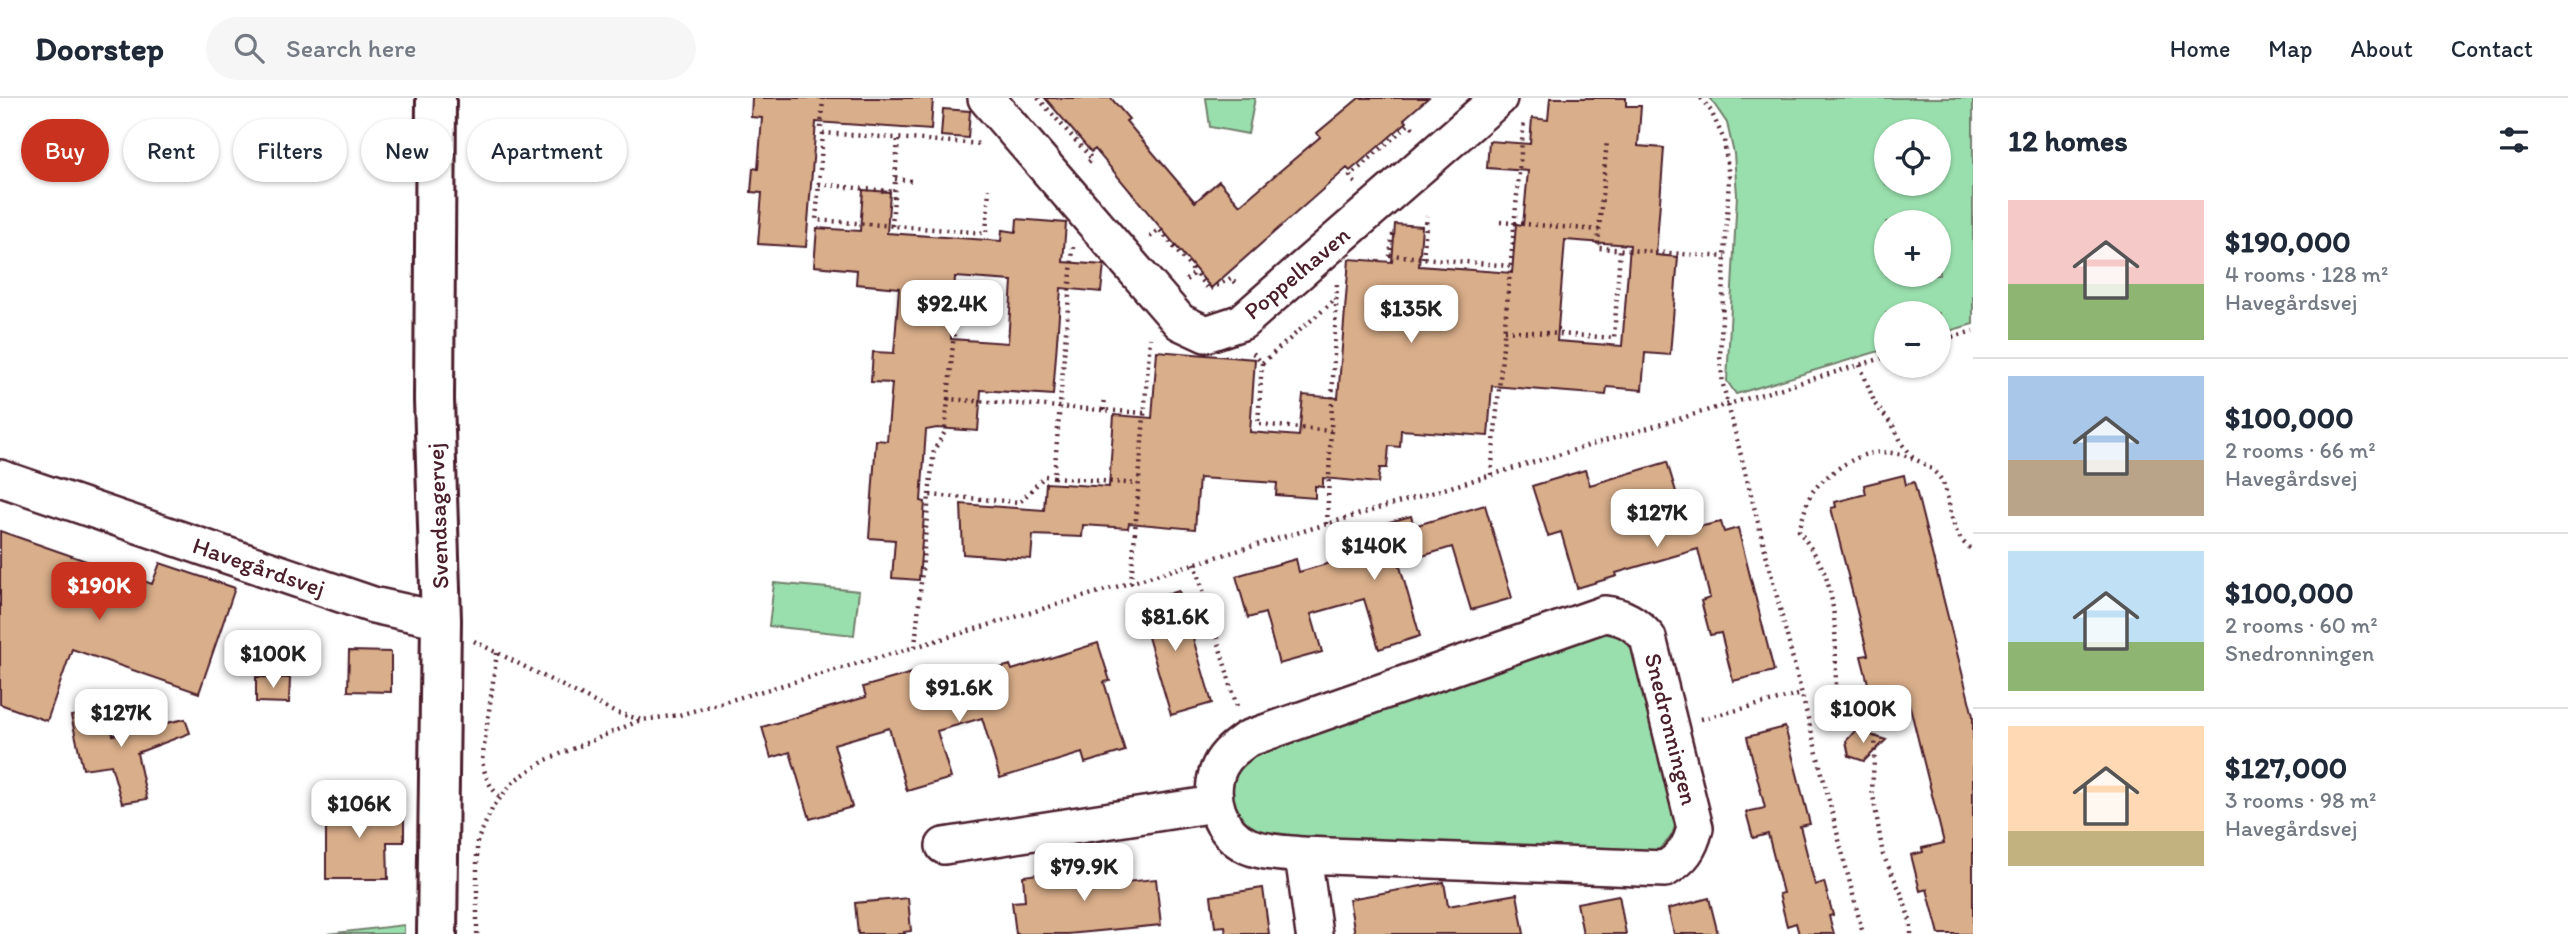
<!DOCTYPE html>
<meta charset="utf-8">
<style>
:root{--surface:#fff;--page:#f6f6f7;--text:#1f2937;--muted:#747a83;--line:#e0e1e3;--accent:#c8321e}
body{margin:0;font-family:Itim,sans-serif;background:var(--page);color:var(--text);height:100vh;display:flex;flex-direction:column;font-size:26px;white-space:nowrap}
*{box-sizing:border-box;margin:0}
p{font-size:23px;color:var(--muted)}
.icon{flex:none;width:38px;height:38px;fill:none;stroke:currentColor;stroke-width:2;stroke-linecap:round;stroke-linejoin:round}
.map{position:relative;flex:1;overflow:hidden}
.side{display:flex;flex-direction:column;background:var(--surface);width:595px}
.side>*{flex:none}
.banner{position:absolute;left:21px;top:21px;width:665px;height:63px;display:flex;gap:14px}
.fabs{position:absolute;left:1874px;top:21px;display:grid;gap:14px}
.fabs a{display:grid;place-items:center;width:77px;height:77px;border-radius:50%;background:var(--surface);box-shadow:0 2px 5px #0004;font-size:35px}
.price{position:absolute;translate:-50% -60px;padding:0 16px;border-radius:14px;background:#fff;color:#222;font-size:23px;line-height:46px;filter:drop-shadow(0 2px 4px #0008)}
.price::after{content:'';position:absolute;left:50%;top:42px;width:21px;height:16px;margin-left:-10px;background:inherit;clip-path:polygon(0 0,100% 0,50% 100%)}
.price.on{background:var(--accent);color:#fff}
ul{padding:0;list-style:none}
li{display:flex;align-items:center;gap:21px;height:175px;padding:0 35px}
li+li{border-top:2px solid var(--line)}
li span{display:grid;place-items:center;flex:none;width:196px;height:140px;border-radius:0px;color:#555}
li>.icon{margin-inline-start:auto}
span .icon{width:84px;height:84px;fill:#fffc;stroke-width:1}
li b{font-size:30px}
h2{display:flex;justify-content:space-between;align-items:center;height:84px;padding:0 35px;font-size:30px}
.tag{padding:0 24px;border-radius:32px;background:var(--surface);box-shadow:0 2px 5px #0004;font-size:24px;line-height:63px}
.tag.on{background:var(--accent);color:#fff}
header{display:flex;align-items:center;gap:42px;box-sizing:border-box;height:98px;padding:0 35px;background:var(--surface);border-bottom:2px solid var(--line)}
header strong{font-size:33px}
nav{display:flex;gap:38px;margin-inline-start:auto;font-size:24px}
.search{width:490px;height:63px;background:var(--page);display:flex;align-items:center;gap:18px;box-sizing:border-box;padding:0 24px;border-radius:38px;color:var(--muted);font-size:26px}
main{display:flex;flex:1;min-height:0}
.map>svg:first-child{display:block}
.green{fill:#99dfad;stroke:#727f6c;stroke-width:2;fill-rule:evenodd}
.building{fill:#d9ae8a;stroke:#4a1f2b;stroke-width:2;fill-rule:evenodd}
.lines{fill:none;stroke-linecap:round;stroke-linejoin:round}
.minor-casing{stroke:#4a1f2b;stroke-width:40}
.tertiary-casing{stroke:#4a1f2b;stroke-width:44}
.path{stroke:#4a1f2b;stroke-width:4.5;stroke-dasharray:2 5;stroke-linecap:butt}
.minor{stroke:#fff;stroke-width:35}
.tertiary{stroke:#fff;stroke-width:38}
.labels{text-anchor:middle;stroke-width:7;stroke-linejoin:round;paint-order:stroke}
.street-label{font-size:24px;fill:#4a1f2b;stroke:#fff}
</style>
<header>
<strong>Doorstep</strong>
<div class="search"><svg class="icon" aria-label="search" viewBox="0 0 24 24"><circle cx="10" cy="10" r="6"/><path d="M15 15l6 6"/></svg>Search here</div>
<nav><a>Home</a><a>Map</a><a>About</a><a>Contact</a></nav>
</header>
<main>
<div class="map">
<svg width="1973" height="836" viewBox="0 0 1973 836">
<rect width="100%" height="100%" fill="#fff"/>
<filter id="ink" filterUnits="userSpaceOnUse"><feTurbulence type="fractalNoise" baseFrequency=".0143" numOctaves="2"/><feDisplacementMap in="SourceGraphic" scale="14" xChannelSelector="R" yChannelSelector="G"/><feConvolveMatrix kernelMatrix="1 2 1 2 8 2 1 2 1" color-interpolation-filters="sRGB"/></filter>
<g filter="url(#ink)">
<!-- green -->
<path class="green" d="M1206 0H1255L1248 36 1210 29Z
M1710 0H1973V226L1939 236V215H1886V251L1736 296 1727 283 1737 97 1734 56 1727 25ZM1886 33H1939V86H1886ZM1886 124H1939V177H1886Z
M774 485 859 493 854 537 769 528Z
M1596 532 1621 536 1634 550 1677 714C1675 737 1671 742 1653 756L1273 740C1237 733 1237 723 1227 690L1239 661Z
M404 827V836H327Z"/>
<!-- building -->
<path class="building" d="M752 0H933L931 32 816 24 806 149 758 146 762 95 751 94 753 70 758 71 762 20 751 19Z
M1045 0H1111L1129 21 1126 23 1195 104 1219 83 1240 107 1320 39 1317 35 1359 0H1428L1404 21 1407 24 1350 73 1347 70 1211 190 1095 51 1091 54Z
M1550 0H1626V8H1641L1638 48 1664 50 1656 157 1678 159 1670 257 1645 255 1642 292 1607 289 1606 297 1492 288 1488 338 1401 332 1400 349 1389 348 1387 370H1380L1378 385 1323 380V389L1315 388V400L1276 397 1277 385 1199 380 1195 431 1129 425 1128 430 1083 427 1082 439 1033 437 1031 461 963 456 961 406 1044 412 1046 385 1109 389 1114 317 1152 320 1157 253 1255 261 1250 334 1299 338 1303 297 1338 300 1349 161 1392 164 1395 126 1422 128 1419 168 1512 175 1516 126 1523 127 1528 73 1487 70 1489 43 1530 46 1532 20 1548 22ZM1565 142 1630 147 1622 248 1557 243Z
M943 11 970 13 968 40 941 38Z
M863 92 890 94 887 135 1001 143 1002 132 1016 134 1017 121 1066 125 1063 164 1104 167 1101 194 1061 190 1053 297 981 292 978 333 937 330 926 332 921 403 925 404 919 482 892 480 895 442 869 440 876 342 887 343 892 285 871 284 873 254 894 255 899 190 856 186 857 172 814 168 817 130 860 133ZM955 179 1012 183 1008 245 951 241Z
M1667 364 1680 407 1689 405 1698 429 1721 424 1724 434 1738 430 1774 573 1733 583 1721 535 1710 537 1701 503 1710 500 1698 451 1616 475 1617 478 1577 490 1561 434 1548 438 1532 388 1585 372 1590 387Z
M1904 377 1906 387 1914 384 1973 618V836H1939L1927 791 1920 793 1911 757 1923 754 1922 750 1944 745 1905 589 1871 597 1861 558 1868 557 1831 410 1836 409 1835 404 1866 396 1864 387Z
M1485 407 1512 500 1471 512 1452 449 1399 465 1420 538 1379 551 1364 501 1311 516 1322 554 1279 566 1265 515 1248 520 1236 478 1296 461 1299 474 1386 449 1379 427 1411 418 1414 428Z
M0 433 152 486 160 465 235 490 199 595 72 551 47 623 0 606Z
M1179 493 1212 605 1171 617 1138 505Z
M1098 545 1110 583 1104 584 1125 653 1085 665 1082 655 1000 680 982 620 937 633 951 680 907 693 889 630 834 646 852 709 810 721 790 654 771 660 762 629 866 599 863 589 919 573 925 593 1010 567 1012 572Z
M349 553 391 554V594L348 593Z
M256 579 290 580 289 605 256 604Z
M108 613 113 637 185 621 190 635 137 655 147 701 122 705 111 667 83 671 71 618Z
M1785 629 1810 726 1800 728 1815 787 1824 784 1833 817 1829 818 1834 836H1799L1796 825 1787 828 1779 796 1783 795 1768 736 1753 740 1746 714 1765 710 1747 639Z
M1856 632 1886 642 1864 663 1849 658 1846 643Z
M349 696 352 714H404V744H387L388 781H326V700Z
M1070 764 1103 765 1104 786 1156 781 1161 827 1068 836H1016L1012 804 1025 803 1023 778 1062 773 1061 768 1071 767Z
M1444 784 1448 808 1517 796 1524 836H1355L1349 801Z
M1263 790 1269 836H1226L1225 828 1215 829 1211 798Z
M1619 797 1626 836H1583L1577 805Z
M908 800 911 833 904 834 905 836H858L855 805Z
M1709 800 1718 836H1674L1668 811Z"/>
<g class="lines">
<defs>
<path id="minor" d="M986 0 1180 224 1206 236 1242 224 1499 0
M0 380 373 507 441 522
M1604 516C1624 518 1635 525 1648 540L1695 730C1690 750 1683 760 1665 771L1303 757C1285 755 1265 755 1248 748 1219 735 1206 696 1220 668 1226 656 1236 649 1247 641Z
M944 748 1215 706
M1303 757 1314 836"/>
<path id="tertiary" d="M436 0 434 302 441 522 437 836"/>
</defs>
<!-- minor casing -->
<use href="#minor" class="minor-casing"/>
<!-- tertiary casing -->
<use href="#tertiary" class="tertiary-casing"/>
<!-- path -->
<path class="path" d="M823 0 821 30 823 35 982 46
M1038 0 1092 61 1086 66
M1701 0 1711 13 1724 42 1729 79 1720 259 1723 287 1863 836
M823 35 816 122 986 135 989 91
M895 81 912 83
M1355 85 1350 78 1409 26 1415 32
M819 86 895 94
M1500 124 1599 132 1598 150 1726 159
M892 128 898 40
M1599 132 1607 42
M1393 136 1390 157 1510 168
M1150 139 1159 131 1195 175
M1423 160 1427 118
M1186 182 1195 175 1209 192 1231 180 1238 187
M1504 232 1614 240 1620 152
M1939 243 1973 233
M1253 255 1262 265 1337 200
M1262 265 1258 326 1331 333
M1860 267 1875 306 1893 328 1903 347 1913 359
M948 301 955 223
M1104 312 1105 298
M1491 377 1524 22
M1054 379 1138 386
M929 397 934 352 945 334 948 301 1144 315
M1327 426 1337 185
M1195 465 1238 612
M1131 485 1150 240
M474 543 614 614 642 622 679 617 915 549 1886 259
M915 549 929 397 1020 404 1045 378 1054 379 1073 149
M497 555 482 663C485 678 489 689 501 700
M1701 621 1802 596
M477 836V743L493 709 515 682 546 662 641 622
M1911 836V826L1902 797 1883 757 1872 691 1876 636 1864 617 1836 593C1835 552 1839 503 1820 465 1814 454 1806 443 1799 433 1803 421 1806 402 1814 392 1826 377 1848 362 1867 356 1890 349 1932 362 1943 385 1953 408 1948 437 1973 452"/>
<!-- minor -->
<use href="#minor" class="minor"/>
<!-- tertiary -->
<use href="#tertiary" class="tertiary"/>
</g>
</g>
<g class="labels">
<!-- street labels -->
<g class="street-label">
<text transform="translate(1297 175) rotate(-40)" y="8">Poppelhaven</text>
<text transform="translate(438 418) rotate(-92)" y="8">Svendsagervej</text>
<text transform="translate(259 469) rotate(19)" y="8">Havegårdsvej</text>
<text transform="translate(1671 631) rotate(76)" y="8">Snedronningen</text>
</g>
</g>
</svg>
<div class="fabs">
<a><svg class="icon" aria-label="locate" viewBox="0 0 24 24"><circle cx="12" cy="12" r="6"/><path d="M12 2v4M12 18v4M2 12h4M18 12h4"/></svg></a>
<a>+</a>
<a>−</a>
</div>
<b class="price" style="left:952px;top:242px">$92.4K</b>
<b class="price" style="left:1411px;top:247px">$135K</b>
<b class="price" style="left:1657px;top:451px">$127K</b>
<b class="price" style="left:1374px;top:484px">$140K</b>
<b class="price on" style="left:99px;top:524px">$190K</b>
<b class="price" style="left:1175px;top:555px">$81.6K</b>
<b class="price" style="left:273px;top:592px">$100K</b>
<b class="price" style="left:959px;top:626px">$91.6K</b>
<b class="price" style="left:1863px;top:647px">$100K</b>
<b class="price" style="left:121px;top:651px">$127K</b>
<b class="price" style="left:359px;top:742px">$106K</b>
<b class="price" style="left:1084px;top:805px">$79.9K</b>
<div class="banner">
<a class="tag on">Buy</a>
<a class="tag">Rent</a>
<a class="tag">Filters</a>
<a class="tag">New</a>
<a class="tag">Apartment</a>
</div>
</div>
<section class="side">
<h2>12 homes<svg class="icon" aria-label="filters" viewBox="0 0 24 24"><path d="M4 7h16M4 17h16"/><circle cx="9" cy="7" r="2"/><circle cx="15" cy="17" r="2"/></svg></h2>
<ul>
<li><span style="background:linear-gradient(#f6c9c9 60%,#8fb573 0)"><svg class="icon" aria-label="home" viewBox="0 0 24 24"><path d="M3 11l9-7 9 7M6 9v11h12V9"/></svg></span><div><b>$190,000</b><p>4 rooms · 128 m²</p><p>Havegårdsvej</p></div></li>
<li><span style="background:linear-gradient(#a9c7e8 60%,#b9a48a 0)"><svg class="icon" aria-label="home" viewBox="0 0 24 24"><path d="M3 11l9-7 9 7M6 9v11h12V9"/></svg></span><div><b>$100,000</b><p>2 rooms · 66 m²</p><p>Havegårdsvej</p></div></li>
<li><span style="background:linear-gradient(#bfe0f5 65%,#8fb573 0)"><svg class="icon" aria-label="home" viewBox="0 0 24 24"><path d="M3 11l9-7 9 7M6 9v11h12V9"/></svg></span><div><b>$100,000</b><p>2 rooms · 60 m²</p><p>Snedronningen</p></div></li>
<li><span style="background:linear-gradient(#ffd9b3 75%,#c2b280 0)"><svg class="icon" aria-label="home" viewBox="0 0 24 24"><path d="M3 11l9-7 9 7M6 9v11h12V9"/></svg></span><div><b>$127,000</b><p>3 rooms · 98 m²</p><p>Havegårdsvej</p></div></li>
</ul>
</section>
</main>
